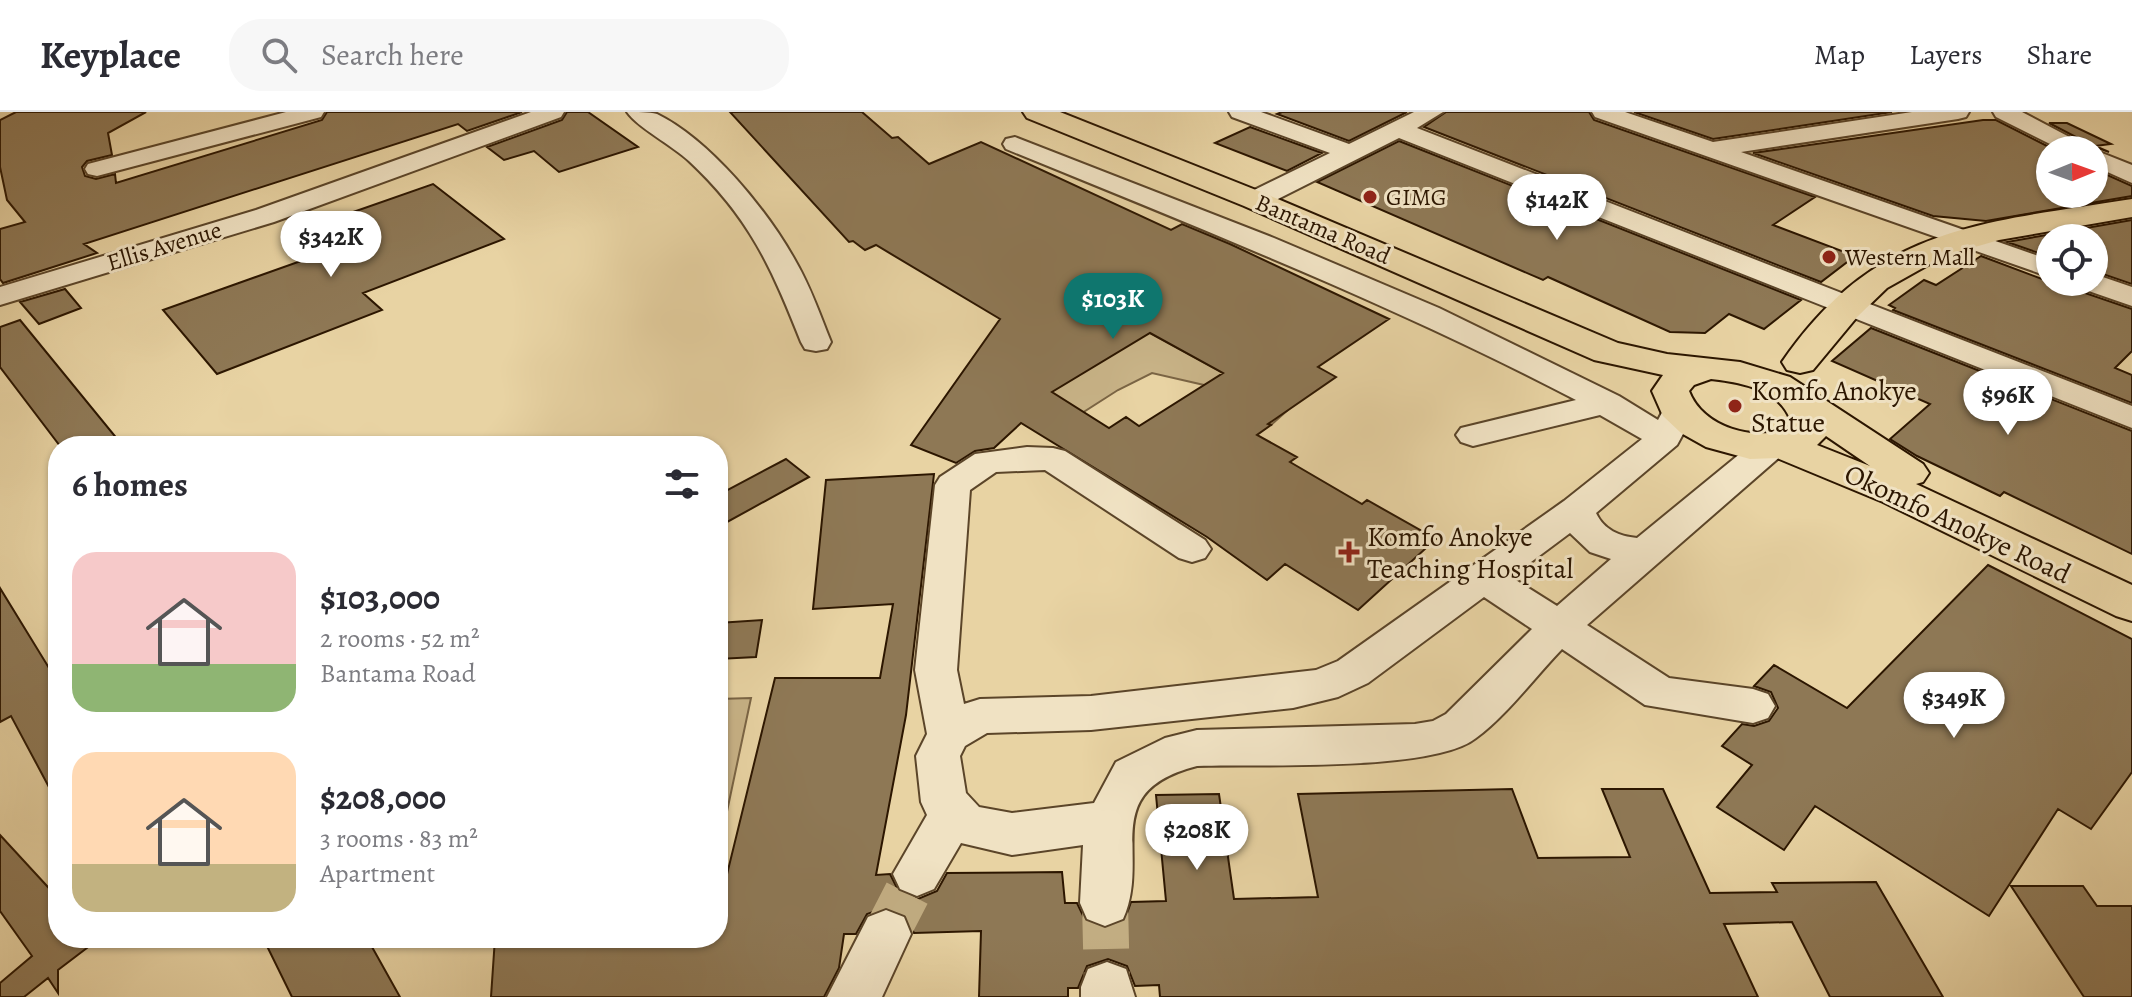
<!DOCTYPE html>
<meta charset="utf-8">
<style>
:root{--surface:#fff;--page:#f7f7f7;--text:#2b2b33;--muted:#7c7c81;--line:#e1e1e2;--accent:#0f766e}
body{margin:0;font-family:Alegreya,serif;background:var(--page);color:var(--text);height:100vh;display:flex;flex-direction:column;font-size:30px;white-space:nowrap}
*{box-sizing:border-box;margin:0}
p{font-size:26px;color:var(--muted)}
.icon{flex:none;width:44px;height:44px;fill:none;stroke:currentColor;stroke-width:2;stroke-linecap:round;stroke-linejoin:round}
.map{position:relative;flex:1;overflow:hidden}
.sheet{position:absolute;left:48px;top:324px;width:680px;height:512px;display:flex;flex-direction:column;background:var(--surface);border-radius:32px;box-shadow:0 2px 6px #0004}
.sheet>*{flex:none}
.needle{width:52px;rotate:89deg}
.tools{position:absolute;left:2036px;top:24px;display:grid;gap:16px}
.tools a{display:grid;place-items:center;width:72px;height:72px;border-radius:50%;background:var(--surface);box-shadow:0 2px 6px #0004;font-size:40px}
.price{position:absolute;translate:-50% -68px;padding:0 18px;border-radius:28px;background:#fff;color:#222;font-size:26px;line-height:52px;filter:drop-shadow(0 2px 4px #0008)}
.price::after{content:'';position:absolute;left:50%;top:48px;width:24px;height:18px;margin-left:-12px;background:inherit;clip-path:polygon(0 0,100% 0,50% 100%)}
.price.selected{background:var(--accent);color:#fff}
ul{padding:0;list-style:none}
li{display:flex;align-items:center;gap:24px;height:200px;padding:0 24px}
li span{display:grid;place-items:center;flex:none;width:224px;height:160px;border-radius:24px;color:#555}
li>.icon{margin-inline-start:auto}
span .icon{width:96px;height:96px;fill:#fffc;stroke-width:1}
li b{font-size:34px}
h2{display:flex;justify-content:space-between;align-items:center;height:96px;padding:0 24px;font-size:34px}
header{display:flex;align-items:center;gap:48px;box-sizing:border-box;height:112px;padding:0 40px;background:var(--surface);border-bottom:2px solid var(--line)}
header strong{font-size:38px}
nav{display:flex;gap:44px;margin-inline-start:auto;font-size:28px}
.search{width:560px;height:72px;background:var(--page);display:flex;align-items:center;gap:20px;box-sizing:border-box;padding:0 28px;border-radius:32px;color:var(--muted);font-size:30px}
.map>svg:first-child{display:block}
.green{fill:#c8b387;stroke:#7a6444;stroke-width:2}
.building{fill:#8e7855;stroke:#2c1600;stroke-width:2;fill-rule:evenodd}
.lines{fill:none;stroke-linecap:round;stroke-linejoin:round}
.minor-tunnel{stroke:#c2ad82;stroke-width:46;stroke-dasharray:46 23;stroke-linecap:butt}
.minor-casing{stroke:#5b4529;stroke-width:4}
.major-casing{stroke:#2c1600;stroke-width:4}
.minor{fill:#f0e2c3;fill-rule:evenodd}
.major{fill:#e8d3a3;fill-rule:evenodd}
.poi-dot{fill:#8f2418;stroke:#f0e2c3;stroke-width:3}
.labels{text-anchor:middle;stroke-width:6;stroke-linejoin:round;paint-order:stroke}
.far-poi-label{font-size:24px;fill:#2c1600;stroke:#f0e2c3;text-anchor:start}
.far-street-label{font-size:24px;fill:#2c1600;stroke:#f0e2c3}
.poi-label{font-size:28px;fill:#2c1600;stroke:#f0e2c3;text-anchor:start}
.street-label{font-size:28px;fill:#2c1600;stroke:#f0e2c3}
</style>
<header>
<strong>Keyplace</strong>
<div class="search"><svg class="icon" aria-label="search" viewBox="0 0 24 24"><circle cx="10" cy="10" r="6"/><path d="M15 15l6 6"/></svg>Search here</div>
<nav><a>Map</a><a>Layers</a><a>Share</a></nav>
</header>
<div class="map">
<svg width="2132" height="885" viewBox="0 0 2132 885">
<rect width="100%" height="100%" fill="#e8d3a3"/>
<filter id="stains"><feTurbulence type="fractalNoise" baseFrequency=".0025" numOctaves="4"/><feColorMatrix values="0 0 0 0 .2 0 0 0 0 .09 0 0 0 0 .02 0 0 0 .5 -.17"/></filter>
<radialGradient id="worn" r=".72"><stop offset=".6" stop-color="#630" stop-opacity="0"/><stop offset="1" stop-color="#630" stop-opacity=".3"/></radialGradient>
<!-- green -->
<path class="green" d="M1081 183 1289 297 1271 313 1204 273 1152 261 1118 278 1071 308 1006 266Z
M751 586 718 742V587Z"/>
<!-- building -->
<path class="building" d="M16 0H146L108 21 112 43 87 49 82 55 85 64 96 67 115 62 116 71 322 8 327 0H522L467 19 458 12 84 132 97 141 3 171 0 167V117L25 110 7 88 0 55V8Z
M567 0H588L638 35 559 60 534 39 504 48 487 35 562 8Z
M730 0H862L892 26 898 25 929 52 981 30 1171 118 1182 112 1230 132 1389 207 1318 255 1336 265 1268 312 1271 313 1257 323 1297 345 1290 350 1362 392 1367 388 1436 427 1358 498 1285 452 1267 468 1207 425 1021 311 994 336 975 339 956 351 911 333 1000 207 876 133 865 138 853 129 849 130ZM1150 221 1223 261 1139 314 1126 305 1109 316 1052 280Z
M1282 0H1407L1349 29 1277 2Z
M1446 0H1589L1594 8 1815 85 1773 113 1855 144 1821 170 1424 15Z
M1634 0H1892L1713 27Z
M1983 8H1996L2055 38H2050V82H2094V57L2132 74V84L1986 109 1933 104 1753 41Z
M2049 11H2067L2111 32 2095 34 2109 40 2093 34Z
M1250 15 1322 41 1287 59 1215 31Z
M1399 29 1801 188 1764 217 1729 202 1705 221 1670 220 1548 165 1543 168 1317 70Z
M433 72 504 127 363 181 382 198 217 262 163 198 343 134 319 112Z
M2132 108V172L2094 159V126H2050V145L2007 130Z
M1981 144 2050 170H2073L2079 179 2132 197V239L2115 256 2132 263V291L1893 198 1895 196 1889 193 1924 168 1936 173Z
M65 177 81 196 39 212 20 190Z
M20 208 123 334H60L0 255V215Z
M1871 216 2132 319V442L2004 380 2000 384 1917 344 1890 327 1930 292 1832 249Z
M786 347 809 365 718 415V383Z
M934 362 906 603 876 763 890 762 899 780 918 787 937 779 947 761 1062 760 1065 791H1077L1086 810 1106 817 1124 810 1131 790 1166 789 1156 683 1219 682 1234 787 1318 785 1298 682 1512 677 1538 746 1630 745 1602 677H1663L1710 781 1777 780 1772 771 1876 770 1943 885H1830L1792 810 1724 812 1758 885H1160L1159 873 1135 874 1127 854 1108 847 1087 854 1078 876H1068V885H979L981 819 914 821 905 802 887 795 867 802 856 822H844L839 856 824 885H491L495 826H718V799L775 566H880L893 492 813 497 826 368Z
M1988 453 2132 527V660L2091 717 2058 697 1989 804 1815 694 1784 738 1717 695 1752 653 1722 634 1742 612 1754 614 1769 609 1778 596 1771 580 1754 574 1774 553 1847 596Z
M0 476 49 556 58 551V692L11 604 0 610Z
M762 508 756 545 718 547V511Z
M0 723 58 786V826H100L58 858V881L48 866 24 885H0V871L32 844 0 799Z
M2011 774H2083L2097 794H2132V885H2084Z
M263 826H367L400 885H292Z"/>
<g class="lines">
<!-- minor-tunnel -->
<path class="minor-tunnel" d="M1105 791 1107 875
M886 822 917 762"/>
<defs>
<path id="minor" d="M286 0H324L321 5 97 64 88 62 85 57 88 52Z
M531 0H564L561 5 274 110 0 193V175L256 98Z
M627 0C636 0 649 0 657 2 710 28 768 99 796 150 811 176 820 203 831 230L827 237 816 239 805 237 801 230C771 155 750 106 689 49 673 34 637 15 627 0Z
M1229 0H1261L1349 32 1414 0H1443L1417 16 2132 294V316L1399 26 1264 94H1246L1242 88 1246 82 1330 41 1232 5Z
M1592 0H1625L1713 30 1912 0H1969L1966 5 1958 7 1741 40 2050 148V165L1595 5Z
M1993 0H2022L2092 37 2132 53V71L2094 54V38H2062L1996 5Z
M1015 25 1274 126 1439 196 1619 284 1658 308 1666 293 1678 290 1690 293 1695 300 1677 333 1596 401C1604 418 1619 424 1637 426L1758 327 1770 324 1782 327 1787 335 1782 343 1587 513 1669 566 1753 577 1768 582 1775 594 1768 606 1753 611 1645 593 1562 537C1535 565 1507 603 1476 626 1434 660 1257 652 1197 654 1096 680 1152 743 1123 807L1105 814 1087 807 1080 791 1083 733 1012 743 961 731 934 777 917 784 900 777 893 762 927 703 921 690 916 644 927 622 915 558 935 373 940 365 975 342 1027 335 1053 336 1065 339 1205 428 1211 437 1205 446 1192 450 1179 446 1045 358 996 360 970 378 957 558 964 592 980 587 1091 584 1316 558 1338 549 1564 389 1642 327 1600 303 1473 334 1461 330 1456 323 1461 316 1576 288C1392 192 1199 116 1006 37L1003 32 1006 27ZM1570 421 1590 440 1611 447 1557 494 1511 465ZM1484 485 1532 517 1446 602 1433 609 1415 612 1197 618 1165 626 1116 650 1094 691 1012 701 979 695 966 681 960 644 965 634 987 621 1091 618 1293 596 1338 585 1368 571Z
M2094 162 2132 175V194L2080 176 2076 170H2094Z
M886 798 904 805 911 822 882 885H827L868 805Z
M1107 850 1126 857 1135 885H1081V875L1088 857Z"/>
<path id="major" d="M1023 0H1060L1266 82 1618 231 1667 242 1740 250 1790 265 1923 352 1929 361 1923 370 1916 372 2132 473V509L2116 504 1883 390 1777 346 1750 347 1706 335 1681 321 1663 304 1652 279 1663 263 1594 248 1244 94 1027 6ZM1711 267C1739 270 1779 277 1790 307L1789 316C1755 330 1703 316 1689 279L1694 273ZM1826 324 1870 354 1817 333Z
M2132 87V105L1999 128 1944 144 1887 176 1857 205 1813 258 1800 261 1787 258 1782 250C1876 113 1982 111 2132 87Z"/>
</defs>
<!-- minor casing -->
<use href="#minor" class="minor-casing"/>
<!-- major casing -->
<use href="#major" class="major-casing"/>
<!-- minor -->
<use href="#minor" class="minor"/>
<!-- major -->
<use href="#major" class="major"/>
</g>
<!-- markers -->
<g class="poi-dot">
<circle cx="1370" cy="85" r="8"/>
<circle cx="1829" cy="145" r="8"/>
<circle cx="1735" cy="294" r="8"/>
<path d="M1345 428h8v8h8v8h-8v8h-8v-8h-8v-8h8z"/>
</g>
<g class="labels">
<!-- far-poi labels -->
<g class="far-poi-label">
<text x="1386" y="93">GIMG</text>
<text x="1845" y="153">Western Mall</text>
</g>
<!-- far-street labels -->
<g class="far-street-label">
<text transform="translate(1323 117) rotate(23)" y="8">Bantama Road</text>
<text transform="translate(164 134) rotate(-17)" y="8">Ellis Avenue</text>
</g>
<!-- poi labels -->
<g class="poi-label">
<text x="1751" y="288">Komfo Anokye<tspan x="1751" dy="32">Statue</tspan></text>
<text x="1367" y="434">Komfo Anokye<tspan x="1367" dy="32">Teaching Hospital</tspan></text>
</g>
<!-- street labels -->
<g class="street-label">
<text transform="translate(1958 411) rotate(25)" y="10">Okomfo Anokye Road</text>
</g>
</g>
<rect width="100%" height="100%" filter="url(#stains)"/>
<rect width="100%" height="100%" fill="url(#worn)"/>
</svg>
<div class="tools">
<a><svg class="needle" viewBox="-14 -14 28 28"><path d="M0-13l5 13h-10z" fill="#e53935"/><path d="M0 13l5-13h-10z" fill="#7c7c81"/></svg></a>
<a><svg class="icon" aria-label="locate" viewBox="0 0 24 24"><circle cx="12" cy="12" r="6"/><path d="M12 2v4M12 18v4M2 12h4M18 12h4"/></svg></a>
</div>
<b class="price" style="left:1557px;top:130px">$142K</b>
<b class="price" style="left:331px;top:167px">$342K</b>
<b class="price selected" style="left:1113px;top:229px">$103K</b>
<b class="price" style="left:2008px;top:325px">$96K</b>
<b class="price" style="left:1954px;top:628px">$349K</b>
<b class="price" style="left:1197px;top:760px">$208K</b>
<section class="sheet">
<h2>6 homes<svg class="icon" aria-label="filters" viewBox="0 0 24 24"><path d="M4 7h16M4 17h16"/><circle cx="9" cy="7" r="2"/><circle cx="15" cy="17" r="2"/></svg></h2>
<ul>
<li><span style="background:linear-gradient(#f6c9c9 70%,#8fb573 0)"><svg class="icon" aria-label="home" viewBox="0 0 24 24"><path d="M3 11l9-7 9 7M6 9v11h12V9"/></svg></span><div><b>$103,000</b><p>2 rooms · 52 m²</p><p>Bantama Road</p></div></li>
<li><span style="background:linear-gradient(#ffd9b3 70%,#c2b280 0)"><svg class="icon" aria-label="home" viewBox="0 0 24 24"><path d="M3 11l9-7 9 7M6 9v11h12V9"/></svg></span><div><b>$208,000</b><p>3 rooms · 83 m²</p><p>Apartment</p></div></li>
</ul>
</section>
</div>
